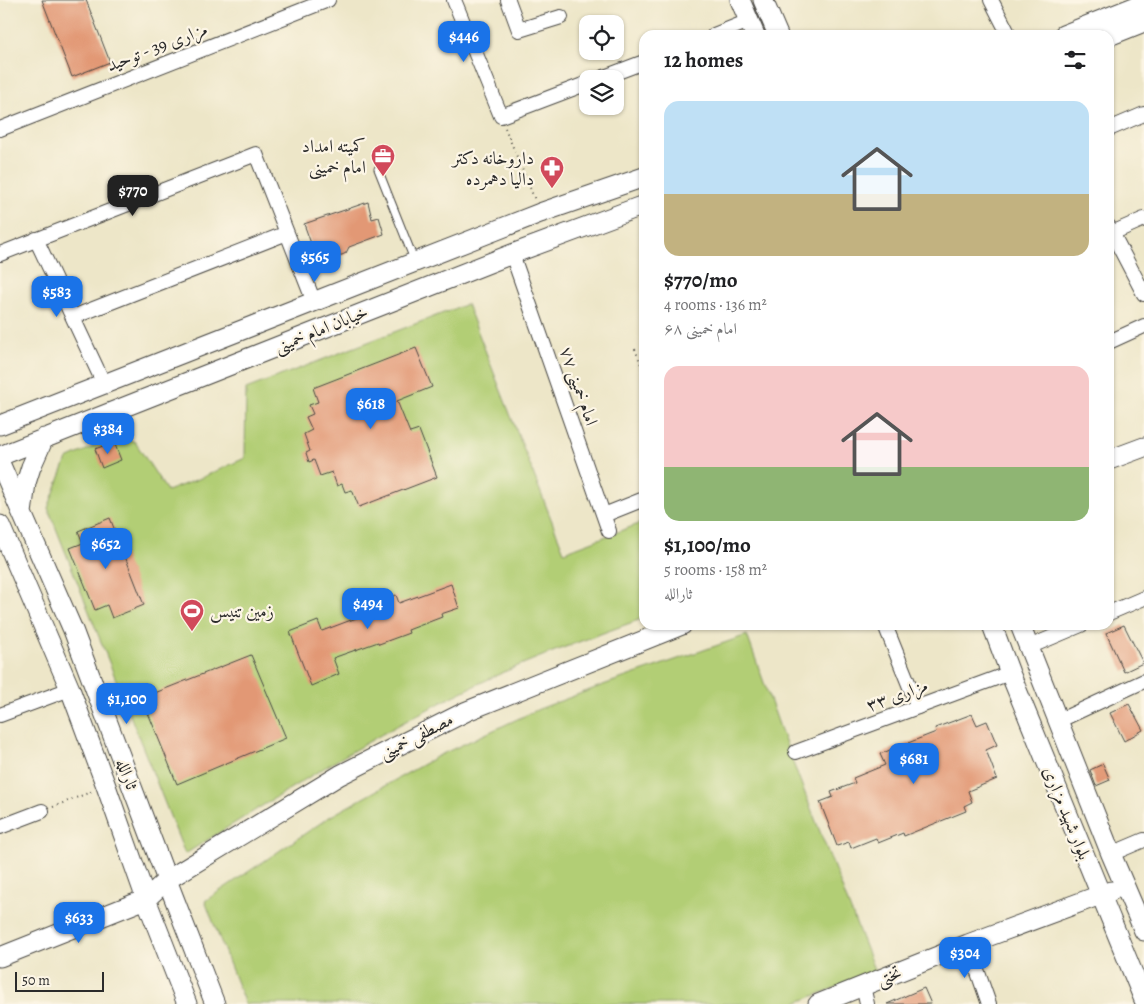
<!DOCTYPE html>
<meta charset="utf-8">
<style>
:root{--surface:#fff;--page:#f2f2f2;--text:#202124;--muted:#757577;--accent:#1a73e8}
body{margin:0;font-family:Alegreya,Amiri,serif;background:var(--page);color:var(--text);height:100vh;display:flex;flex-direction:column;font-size:19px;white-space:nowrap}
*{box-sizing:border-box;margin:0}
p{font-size:16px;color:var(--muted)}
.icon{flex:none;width:28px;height:28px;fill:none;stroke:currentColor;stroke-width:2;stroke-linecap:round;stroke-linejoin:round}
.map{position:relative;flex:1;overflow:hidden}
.details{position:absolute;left:639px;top:30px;width:475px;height:600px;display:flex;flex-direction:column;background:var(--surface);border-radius:15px;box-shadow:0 1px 4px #0004}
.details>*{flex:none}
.buttons{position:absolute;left:579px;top:15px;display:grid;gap:10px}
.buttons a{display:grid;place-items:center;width:45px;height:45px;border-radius:10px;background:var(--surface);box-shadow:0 1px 4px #0004;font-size:25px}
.scale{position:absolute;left:15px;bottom:12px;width:89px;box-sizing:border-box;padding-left:5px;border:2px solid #2b2b2b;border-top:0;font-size:14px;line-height:18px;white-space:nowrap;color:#2b2b2b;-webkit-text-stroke:4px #fcf5e5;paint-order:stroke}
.price{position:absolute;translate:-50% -42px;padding:0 11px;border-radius:10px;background:var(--accent);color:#fff;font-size:16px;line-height:32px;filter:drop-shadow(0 1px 2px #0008)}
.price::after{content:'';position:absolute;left:50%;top:30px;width:15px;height:11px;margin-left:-8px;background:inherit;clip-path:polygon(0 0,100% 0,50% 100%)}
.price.selected{background:#222;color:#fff}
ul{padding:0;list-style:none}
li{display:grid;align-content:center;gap:10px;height:265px;padding:0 25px}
li span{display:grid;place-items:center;height:155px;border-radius:15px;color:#555}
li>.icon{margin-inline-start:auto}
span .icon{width:90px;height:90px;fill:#fffc;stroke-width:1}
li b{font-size:21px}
h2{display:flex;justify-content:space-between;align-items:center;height:60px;padding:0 25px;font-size:21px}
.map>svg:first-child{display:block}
.green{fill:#b2ce74;stroke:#6e7c50}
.building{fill:#e29874}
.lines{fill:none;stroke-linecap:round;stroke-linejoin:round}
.lane-casing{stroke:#484743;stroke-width:9}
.street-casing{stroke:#484743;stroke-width:16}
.secondary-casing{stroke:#484743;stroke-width:21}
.path{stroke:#484743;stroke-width:2;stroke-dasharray:1 4;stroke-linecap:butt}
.lane{stroke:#fff;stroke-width:7}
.street{stroke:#fff;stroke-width:14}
.secondary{stroke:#fff;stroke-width:19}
.labels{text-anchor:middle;stroke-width:4.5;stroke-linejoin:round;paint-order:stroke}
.street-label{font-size:18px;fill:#2b2b2b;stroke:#fcf5e5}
.poi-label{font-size:18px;fill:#2b2b2b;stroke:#fcf5e5;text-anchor:end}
</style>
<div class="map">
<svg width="1144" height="1004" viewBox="0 0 1144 1004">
<rect width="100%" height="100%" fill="#fcf5e5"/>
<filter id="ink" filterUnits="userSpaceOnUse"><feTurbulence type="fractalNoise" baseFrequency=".02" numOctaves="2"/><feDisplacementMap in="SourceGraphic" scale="10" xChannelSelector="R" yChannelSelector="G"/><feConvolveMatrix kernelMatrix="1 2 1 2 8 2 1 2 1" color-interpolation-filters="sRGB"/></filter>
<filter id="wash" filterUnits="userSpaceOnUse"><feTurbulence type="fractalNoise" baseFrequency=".0096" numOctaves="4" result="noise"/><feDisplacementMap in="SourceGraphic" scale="20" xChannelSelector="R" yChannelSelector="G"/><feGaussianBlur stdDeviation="1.12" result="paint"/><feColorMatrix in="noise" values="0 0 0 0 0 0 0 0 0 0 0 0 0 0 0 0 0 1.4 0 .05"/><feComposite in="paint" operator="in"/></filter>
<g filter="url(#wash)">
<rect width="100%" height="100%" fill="#ede6c8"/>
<!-- green -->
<path class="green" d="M467 304 564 552 644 522V618C587 639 529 659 474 686 374 734 280 795 185 854L48 508 67 459 119 435 135 442 167 491 201 478 245 458 246 389Z
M747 635 788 750 875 972 793 1004H245L205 901 331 816 438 756 539 709 606 684Z"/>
<g id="blocks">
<!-- building -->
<path class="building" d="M42 0H86L110 62 72 77Z
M368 202 372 219 379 217 384 234 349 247 346 253 342 255 321 256 313 249 304 224Z
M416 348 432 387 397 401 410 433 419 430 437 477 359 507 352 490 345 492 342 484 337 486 332 472 320 476 314 460 309 462 306 453 310 451 304 434 312 430 306 417 313 414 309 405 318 402 313 388Z
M114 442 121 460 102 468 95 449Z
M110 518 144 605 112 618 107 605 95 610 70 548 83 543 78 531Z
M451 584 459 608 441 614 442 617 408 630 409 633 379 644 378 642 333 658 339 674 311 686 290 632 318 621 322 631 367 614 365 606 396 595 399 603Z
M1124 625 1143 663 1124 672 1106 633Z
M251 655 286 738 177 784 142 698Z
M1129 704 1143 730 1124 741 1110 713Z
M972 714 977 725 987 721 997 745 986 750 997 779 968 791 972 802 964 806 966 811 904 836 903 833 878 843 876 838 851 848 849 842 837 846 820 802 833 797 831 792 855 783 853 778 885 765 880 754 936 732 935 728Z
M1103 764 1110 780 1096 786 1090 770Z
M924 988 931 1004H887Z"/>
</g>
</g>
<g filter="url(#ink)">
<use href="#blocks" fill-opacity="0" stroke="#484743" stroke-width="1"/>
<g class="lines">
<defs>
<path id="lane" d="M378 169 415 262"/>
<path id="street" d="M454 0 501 116 588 83
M508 0 519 30 561 17
M991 0 1009 35
M714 35 749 21
M599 79 644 62
M0 129 328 0
M1109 129 1144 114
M1109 227 1144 294
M1112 233 1144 219
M36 239 104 384
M0 254 256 154 314 302
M512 254 609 531
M73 317 287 233
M1109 342 1144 326
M604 515 644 499
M1109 613 1144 598
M885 625 918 707
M1029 647 1081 625
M0 715 70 689
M1058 721 1144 681
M796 752 1010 673
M0 827 42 811
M1111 854 1144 840
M968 944 989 1004
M863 986 867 1004"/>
<path id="secondary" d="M740 0 755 35
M763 0 778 35
M1063 35 1144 3
M1109 36 1144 22
M0 425 540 213 644 177
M0 456 512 254 644 205
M1109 460 1144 447
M0 463 73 630 167 880 215 1004
M22 513 26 483 31 467 44 438
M0 525 70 689 106 786 146 899 187 1004
M992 625 1010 673 1144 1000
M1020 625 1111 854 1144 931
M0 957 146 899 167 880 340 775 467 711 682 625
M818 1004 968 944 1111 891"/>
</defs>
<!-- lane casing -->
<use href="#lane" class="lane-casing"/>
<!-- street casing -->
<use href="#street" class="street-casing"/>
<!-- secondary casing -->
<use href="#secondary" class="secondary-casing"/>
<!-- path -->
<path class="path" d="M505 128 535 200
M635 349 644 372
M53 807 93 791"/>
<!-- lane -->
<use href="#lane" class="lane"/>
<!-- street -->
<use href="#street" class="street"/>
<!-- secondary -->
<use href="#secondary" class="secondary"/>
</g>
</g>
<!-- icons -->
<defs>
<symbol id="office-pin" viewBox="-11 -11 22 30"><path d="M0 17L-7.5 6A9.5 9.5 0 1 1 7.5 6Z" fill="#d1495b" stroke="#fcf5e5"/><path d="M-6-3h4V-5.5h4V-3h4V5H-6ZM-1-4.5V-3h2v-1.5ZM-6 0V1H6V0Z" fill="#fff"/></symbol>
<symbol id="pharmacy-pin" viewBox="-11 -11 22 30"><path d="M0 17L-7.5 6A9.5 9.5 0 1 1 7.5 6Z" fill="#d1495b" stroke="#fcf5e5"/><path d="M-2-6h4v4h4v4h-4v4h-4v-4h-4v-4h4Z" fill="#fff"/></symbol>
<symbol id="stadium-pin" viewBox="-11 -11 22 30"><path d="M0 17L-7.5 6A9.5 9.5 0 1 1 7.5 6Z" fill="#d1495b" stroke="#fcf5e5"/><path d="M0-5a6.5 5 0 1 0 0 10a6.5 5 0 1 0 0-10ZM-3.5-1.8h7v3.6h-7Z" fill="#fff"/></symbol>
</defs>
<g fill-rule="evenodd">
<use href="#office-pin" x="369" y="142" width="28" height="38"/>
<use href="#pharmacy-pin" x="538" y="154" width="28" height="38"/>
<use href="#stadium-pin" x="178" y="597" width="28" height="38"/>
</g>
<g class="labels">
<!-- street labels -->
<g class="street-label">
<text transform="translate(157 47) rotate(-21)" y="6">مزاری 39 - توحید</text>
<text transform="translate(321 329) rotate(-22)" y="6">خیابان امام خمینی</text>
<text transform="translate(579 386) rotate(71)" y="6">امام خمینی ۷۷</text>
<text transform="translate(897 695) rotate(-20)" y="6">مزاری ۳۳</text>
<text transform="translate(416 736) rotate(-27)" y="6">مصطفی خمینی</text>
<text transform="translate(127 774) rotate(69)" y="6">ثارالله</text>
<text transform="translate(1067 813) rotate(68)" y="6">بلوار شهید مزاری</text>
<text transform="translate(889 976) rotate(-22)" y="6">تختی</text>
</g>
<!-- poi labels -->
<g class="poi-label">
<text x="366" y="152">کمیته امداد<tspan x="366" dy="21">امام خمینی</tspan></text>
<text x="534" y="164">داروخانه دکتر<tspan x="534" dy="21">دالیا دهمرده</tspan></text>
<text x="210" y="617" text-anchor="start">زمین تنیس</text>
</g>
</g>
</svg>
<div class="buttons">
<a><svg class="icon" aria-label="locate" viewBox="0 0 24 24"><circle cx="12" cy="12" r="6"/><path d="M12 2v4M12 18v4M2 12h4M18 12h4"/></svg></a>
<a><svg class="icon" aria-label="layers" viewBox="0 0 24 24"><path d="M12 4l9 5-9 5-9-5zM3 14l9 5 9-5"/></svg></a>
</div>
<div class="scale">50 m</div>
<b class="price" style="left:464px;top:63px">$446</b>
<b class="price selected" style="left:133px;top:217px">$770</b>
<b class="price" style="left:315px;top:283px">$565</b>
<b class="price" style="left:57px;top:318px">$583</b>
<b class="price" style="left:371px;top:430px">$618</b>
<b class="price" style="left:108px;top:455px">$384</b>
<b class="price" style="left:106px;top:570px">$652</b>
<b class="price" style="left:368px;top:630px">$494</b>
<b class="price" style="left:127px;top:725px">$1,100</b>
<b class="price" style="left:914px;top:785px">$681</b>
<b class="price" style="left:79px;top:944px">$633</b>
<b class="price" style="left:965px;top:979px">$304</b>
<section class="details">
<h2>12 homes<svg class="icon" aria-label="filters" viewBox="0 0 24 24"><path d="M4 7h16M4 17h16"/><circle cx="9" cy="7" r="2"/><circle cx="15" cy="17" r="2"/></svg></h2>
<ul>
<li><span style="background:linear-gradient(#bfe0f5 60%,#c2b280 0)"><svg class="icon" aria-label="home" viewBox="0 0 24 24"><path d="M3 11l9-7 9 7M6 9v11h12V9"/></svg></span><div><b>$770/mo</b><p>4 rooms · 136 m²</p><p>امام خمینی ۶۸</p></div></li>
<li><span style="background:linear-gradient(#f6c9c9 65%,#8fb573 0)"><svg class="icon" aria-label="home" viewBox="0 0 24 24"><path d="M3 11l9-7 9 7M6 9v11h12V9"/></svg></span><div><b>$1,100/mo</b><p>5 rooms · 158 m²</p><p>ثارالله</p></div></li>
</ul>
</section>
</div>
